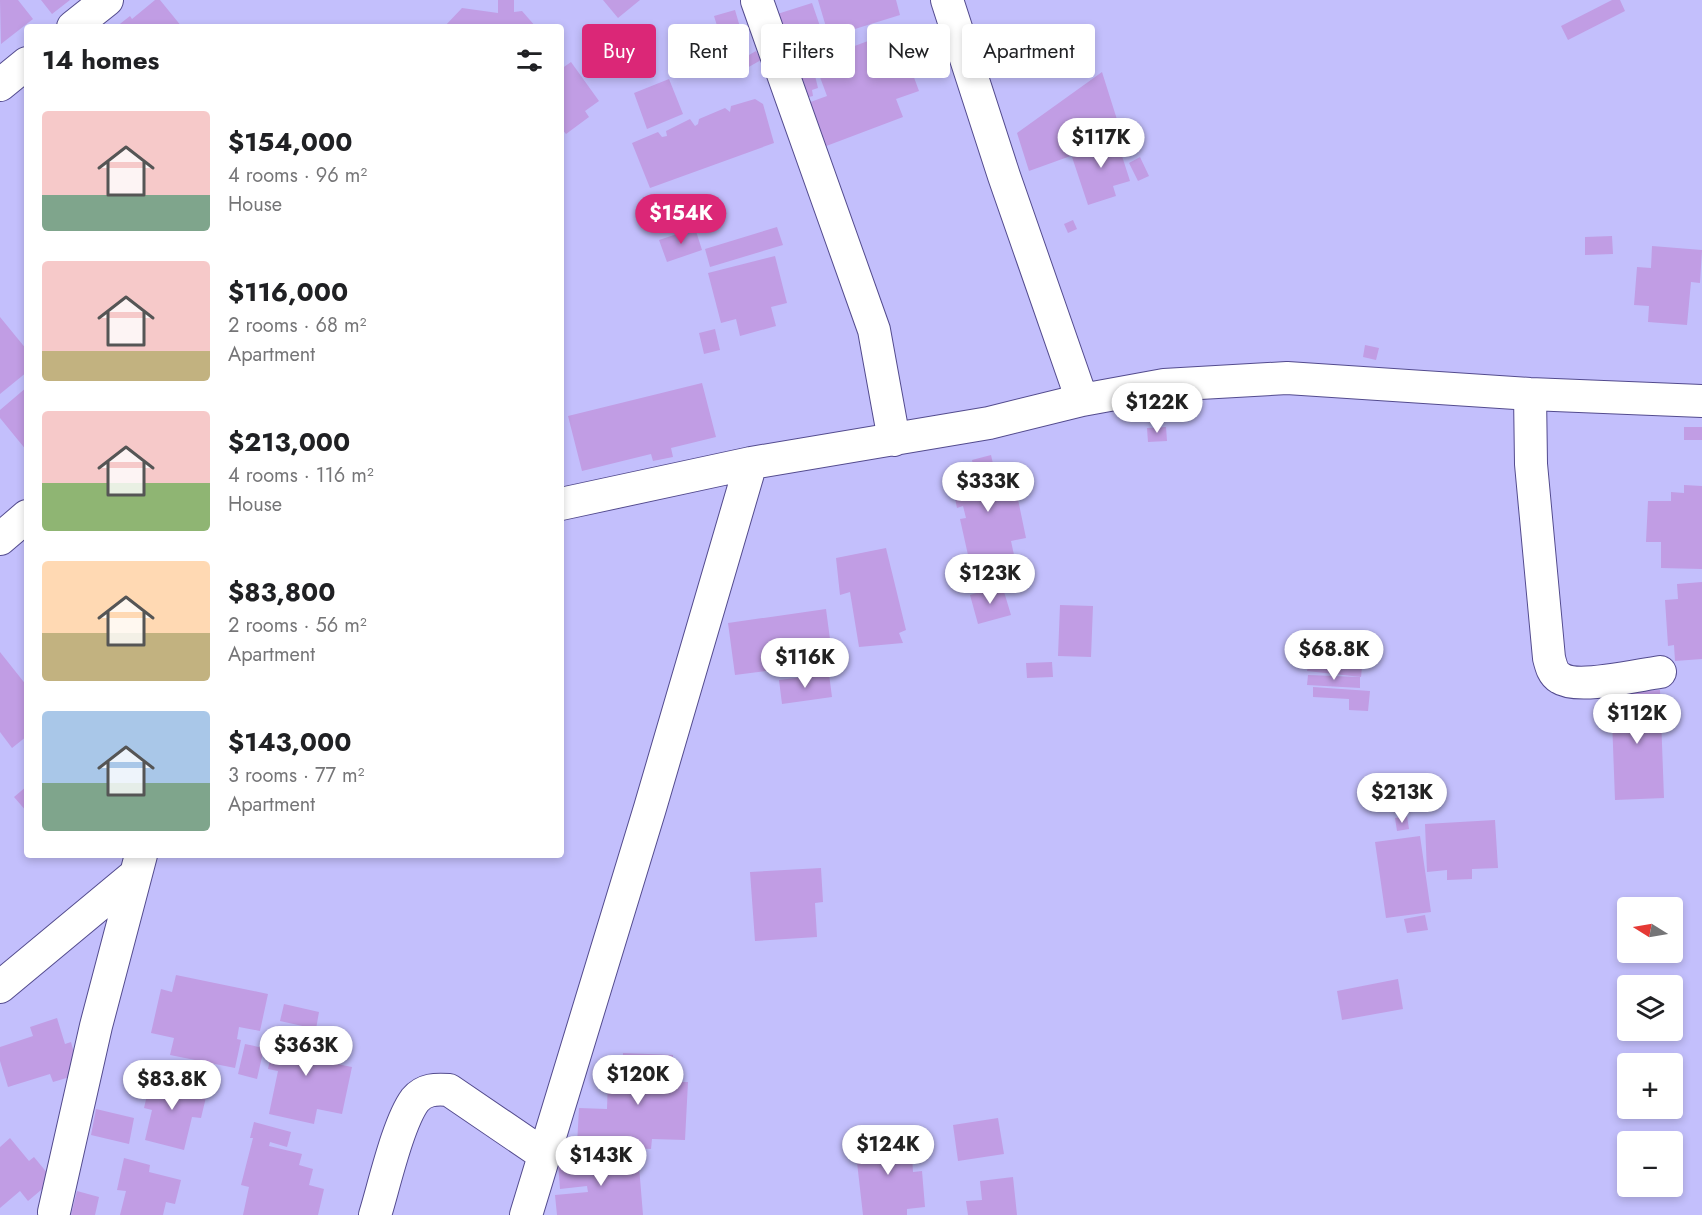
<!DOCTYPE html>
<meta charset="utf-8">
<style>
:root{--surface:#fff;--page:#f6f6f6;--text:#202124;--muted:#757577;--accent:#db2777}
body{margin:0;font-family:Jost,sans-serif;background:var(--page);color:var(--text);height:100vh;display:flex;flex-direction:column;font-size:22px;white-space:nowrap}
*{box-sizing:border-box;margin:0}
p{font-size:20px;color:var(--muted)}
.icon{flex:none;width:33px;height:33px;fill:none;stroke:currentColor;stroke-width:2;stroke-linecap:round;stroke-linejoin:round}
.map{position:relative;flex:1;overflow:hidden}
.side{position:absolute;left:24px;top:24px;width:540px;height:834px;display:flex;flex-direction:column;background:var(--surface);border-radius:6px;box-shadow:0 3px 9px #0003}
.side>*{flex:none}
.guide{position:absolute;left:582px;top:24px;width:570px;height:54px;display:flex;gap:12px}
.needle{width:39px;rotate:281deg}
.buttons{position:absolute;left:1617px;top:897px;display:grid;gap:12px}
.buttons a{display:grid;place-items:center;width:66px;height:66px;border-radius:6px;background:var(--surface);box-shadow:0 3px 9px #0003;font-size:30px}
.price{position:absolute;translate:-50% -51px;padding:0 14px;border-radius:21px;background:#fff;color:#222;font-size:20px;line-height:39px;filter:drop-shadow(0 2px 3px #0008)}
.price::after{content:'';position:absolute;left:50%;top:36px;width:18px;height:14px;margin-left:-9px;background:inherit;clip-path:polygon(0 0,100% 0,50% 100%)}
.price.on{background:var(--accent);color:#fff}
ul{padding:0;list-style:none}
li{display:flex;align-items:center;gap:18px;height:150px;padding:0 18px}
li span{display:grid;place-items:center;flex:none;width:168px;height:120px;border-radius:6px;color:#555}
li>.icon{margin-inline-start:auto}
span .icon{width:72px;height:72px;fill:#fffc;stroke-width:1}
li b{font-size:26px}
h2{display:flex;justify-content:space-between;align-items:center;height:72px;padding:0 18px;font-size:26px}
.tag{padding:0 21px;border-radius:6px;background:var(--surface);box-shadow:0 3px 9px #0003;font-size:21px;line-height:54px}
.tag.on{background:var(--accent);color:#fff}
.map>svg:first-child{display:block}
.building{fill:#c19de4}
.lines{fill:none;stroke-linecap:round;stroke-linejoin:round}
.minor-casing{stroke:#534b8e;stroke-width:34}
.minor{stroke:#fff;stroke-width:32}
</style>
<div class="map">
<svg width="1702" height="1215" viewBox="0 0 1702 1215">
<rect width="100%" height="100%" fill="#c3bffc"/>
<!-- building -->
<path class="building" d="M0 0H18L33 19 1 44Z
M41 0H70L52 14Z
M155 0H160L182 27H116L130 16 132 19Z
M498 0H514V12L522 11 536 27H444L462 8 498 13Z
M603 0H640L618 18Z
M818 0H896L900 15 829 37Z
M1612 0H1620L1625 11 1568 40 1561 26Z
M812 3 821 29 780 42 771 16Z
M735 10 747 51 727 58 714 16Z
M799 41 804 54 788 59 784 46Z
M868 41 874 55 902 45 919 91 896 99 903 117 821 148 805 104 827 96 814 61Z
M756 51 761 60 747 68 742 59Z
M811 59 818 88 812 90 813 96 797 100 789 65Z
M571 62 599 101 585 111 589 117 566 134 561 128V69Z
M1102 72 1120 129 1086 141 1088 147 1079 149V153L1029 171 1017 133Z
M669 79 683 114 647 129 634 93Z
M755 99 763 104 774 143 650 188 632 143 658 132 662 137 667 136 666 131 690 119 695 126 698 124 699 119 725 108 730 112 731 106Z
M1115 134 1130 181 1113 186 1116 196 1088 205 1072 157 1090 151 1088 143Z
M1140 157 1149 176 1138 181 1129 163Z
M1073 220 1077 229 1068 233 1064 224Z
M777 227 783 245 710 267 705 249Z
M695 228 702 250 667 262 659 240Z
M1612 236 1613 254 1585 255V237Z
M1652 246 1702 250 1700 283 1691 282 1687 325 1648 322 1649 306 1634 305 1637 267 1651 268Z
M775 256 787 303 771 307 776 326 740 336 736 319 721 323 708 273Z
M0 317 27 350V372L0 394Z
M715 329 720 350 704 354 699 333Z
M1365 345 1379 348 1376 360 1363 357Z
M702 383 716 437 671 448 673 457 653 461 651 454 582 471 568 416Z
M27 387V451L0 418V410Z
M1166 427 1167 441 1148 442 1147 428Z
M1684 427H1702V440H1684Z
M991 455 994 468 1000 466 1004 487 1015 485 1026 538 1011 541 1014 555 1006 557 1008 565 986 570 984 562 973 564 971 554 968 555 960 519 966 518 963 506 957 508 950 474 974 469 972 460Z
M1684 485 1702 486V569L1661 568V542H1646L1648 501H1671V492L1684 493Z
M886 548 906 630 899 633 903 643 859 647 850 592 840 595 836 558Z
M1702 582V659L1675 661 1674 645 1668 646 1665 600 1678 599 1677 584Z
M1002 585 1011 615 978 624 970 595Z
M1060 605 1093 606 1091 657 1058 656Z
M826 609 833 662 735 675 728 623Z
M1315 646 1366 653 1364 664 1314 657Z
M0 652 27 686V736L12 748 0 732Z
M1052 662 1053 677 1027 678 1026 663Z
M1309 662 1362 667 1361 677 1307 671Z
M829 674 832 697 782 704 779 680Z
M1308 675 1360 677V688L1307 685Z
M1313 687 1370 691 1368 711 1349 710V699L1313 697Z
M1660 690 1664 798 1615 800 1611 692Z
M27 786V812L14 797Z
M1407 816 1409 829 1397 831 1395 818Z
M1495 820 1498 868 1472 869V879L1447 880V870L1427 872 1425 824Z
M1420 836 1431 912 1386 918 1375 842Z
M821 868 823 902 815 903 817 937 755 941 750 872Z
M1425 915 1428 930 1407 933 1404 919Z
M176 975 268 994 260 1031 239 1027 237 1039 241 1040 235 1068 170 1055 174 1038 151 1033 161 989 172 992Z
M1398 979 1403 1009 1342 1020 1337 991Z
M284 1004 319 1012 316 1029 280 1021Z
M57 1018 65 1044 71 1042 80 1074 53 1082 50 1074 8 1087 0 1061V1047L33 1036 30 1027Z
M277 1026 316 1034 314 1042 340 1048 337 1064 352 1067 342 1114 317 1109 314 1124 269 1114 278 1071 268 1069Z
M245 1044 264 1048 257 1079 238 1074Z
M623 1053 673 1055 672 1082H688L685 1140 652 1139 651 1149 577 1145 579 1108 607 1109 608 1076H622Z
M152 1074 181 1081 180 1087 207 1093 201 1118 192 1117 184 1150 145 1140 152 1110 144 1108Z
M96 1109 134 1118 129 1144 91 1135Z
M998 1118 1004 1154 958 1161 953 1125Z
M254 1122 291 1132 287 1147 270 1142 269 1146 302 1154 299 1165 313 1169 309 1185 324 1189 318 1215H243L249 1187 241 1185 253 1138H250Z
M893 1133 894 1141 911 1139 913 1172 922 1171 925 1207 907 1209V1215H863L854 1136Z
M10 1138 29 1161 34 1157 53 1180 28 1201 20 1191 0 1208V1147Z
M638 1154 643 1215H557L555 1195 588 1192 587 1186 560 1189 558 1162Z
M124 1158 150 1165 149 1172 181 1180 175 1204 166 1202 163 1215H120L126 1191 117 1190Z
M1013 1177 1017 1215H968L966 1201 982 1200 980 1181Z
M77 1191 99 1197 95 1215H71Z"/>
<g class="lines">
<defs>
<path id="minor" d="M947 0 1004 176 1082 400
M757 1 874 330 894 440
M73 27 107 0
M0 85 27 63
M1530 394 1531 464 1549 658C1551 666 1553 674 1560 678 1578 690 1638 675 1660 672
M561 504 751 463 989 423 1082 400 1164 385 1287 378 1530 394 1702 401
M0 539 27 516
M0 987 136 874
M54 1212 96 1026 141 855
M375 1215C384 1186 398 1123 415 1100 424 1089 436 1089 449 1090L543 1154
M526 1215 650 808 751 463"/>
</defs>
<!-- minor casing -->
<use href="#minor" class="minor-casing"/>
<!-- minor -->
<use href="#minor" class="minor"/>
</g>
</svg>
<div class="buttons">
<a><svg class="needle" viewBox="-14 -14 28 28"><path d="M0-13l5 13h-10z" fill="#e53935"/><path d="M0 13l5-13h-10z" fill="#757577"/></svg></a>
<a><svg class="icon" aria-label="layers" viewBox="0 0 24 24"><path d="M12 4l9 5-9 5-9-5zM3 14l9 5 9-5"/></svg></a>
<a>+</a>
<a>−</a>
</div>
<b class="price" style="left:1101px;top:169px">$117K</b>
<b class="price on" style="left:681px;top:245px">$154K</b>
<b class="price" style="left:1157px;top:434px">$122K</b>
<b class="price" style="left:988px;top:513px">$333K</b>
<b class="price" style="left:990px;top:605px">$123K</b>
<b class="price" style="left:1334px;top:681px">$68.8K</b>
<b class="price" style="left:805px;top:689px">$116K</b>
<b class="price" style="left:1637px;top:745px">$112K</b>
<b class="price" style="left:1402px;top:824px">$213K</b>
<b class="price" style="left:306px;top:1077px">$363K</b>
<b class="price" style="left:638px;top:1106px">$120K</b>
<b class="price" style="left:172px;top:1111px">$83.8K</b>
<b class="price" style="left:888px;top:1176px">$124K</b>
<b class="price" style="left:601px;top:1187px">$143K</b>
<div class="guide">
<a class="tag on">Buy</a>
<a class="tag">Rent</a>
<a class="tag">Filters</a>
<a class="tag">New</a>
<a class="tag">Apartment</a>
</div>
<section class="side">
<h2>14 homes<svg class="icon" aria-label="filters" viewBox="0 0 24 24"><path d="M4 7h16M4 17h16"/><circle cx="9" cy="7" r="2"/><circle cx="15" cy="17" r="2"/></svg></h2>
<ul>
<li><span style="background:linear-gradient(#f6c9c9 70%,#7fa58c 0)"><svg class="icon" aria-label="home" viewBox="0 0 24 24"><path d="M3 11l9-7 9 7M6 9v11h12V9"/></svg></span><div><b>$154,000</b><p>4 rooms · 96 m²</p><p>House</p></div></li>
<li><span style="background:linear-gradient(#f6c9c9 75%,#c2b280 0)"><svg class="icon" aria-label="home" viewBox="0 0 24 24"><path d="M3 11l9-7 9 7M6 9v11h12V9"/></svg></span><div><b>$116,000</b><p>2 rooms · 68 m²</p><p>Apartment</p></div></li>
<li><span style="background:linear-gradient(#f6c9c9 60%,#8fb573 0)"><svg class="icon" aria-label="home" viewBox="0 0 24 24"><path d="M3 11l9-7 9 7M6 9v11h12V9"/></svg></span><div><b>$213,000</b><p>4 rooms · 116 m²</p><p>House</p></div></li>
<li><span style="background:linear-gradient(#ffd9b3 60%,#c2b280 0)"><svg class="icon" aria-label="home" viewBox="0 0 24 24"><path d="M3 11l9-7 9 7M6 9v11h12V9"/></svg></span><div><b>$83,800</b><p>2 rooms · 56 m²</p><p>Apartment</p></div></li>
<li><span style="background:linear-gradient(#a9c7e8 60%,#7fa58c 0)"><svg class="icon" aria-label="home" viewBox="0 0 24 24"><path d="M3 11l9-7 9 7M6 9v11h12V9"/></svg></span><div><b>$143,000</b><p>3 rooms · 77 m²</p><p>Apartment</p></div></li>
</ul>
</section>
</div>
